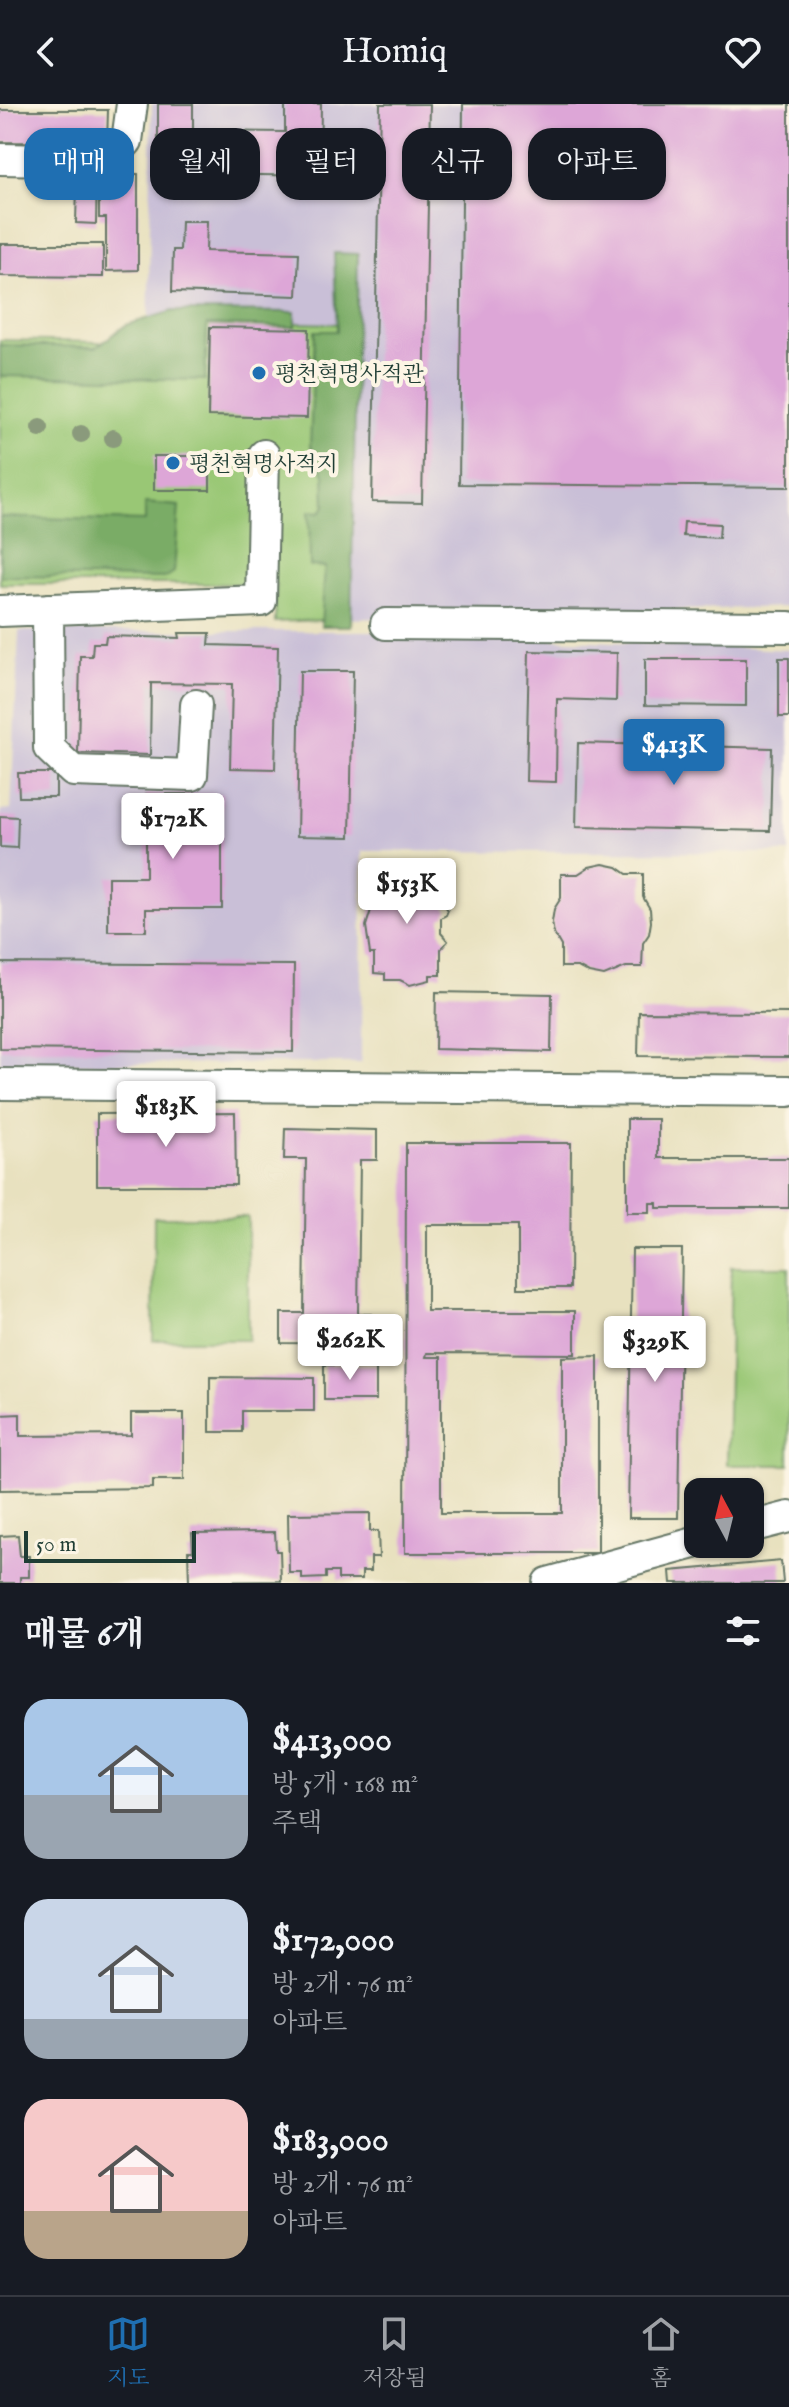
<!DOCTYPE html>
<html lang="ko">
<meta charset="utf-8">
<style>
:root{--surface:#171b24;--page:#20242c;--text:#f1f3f6;--muted:#9ea1a6;--line:#363941;--accent:#1f6fb2}
body{margin:0;font-family:"IM FELL English","Noto Serif KR",serif;background:var(--page);color:var(--text);height:100vh;display:flex;flex-direction:column;font-size:30px;white-space:nowrap}
*{box-sizing:border-box;margin:0}
p{font-size:26px;color:var(--muted)}
.icon{flex:none;width:44px;height:44px;fill:none;stroke:currentColor;stroke-width:2;stroke-linecap:round;stroke-linejoin:round}
.map{position:relative;height:1479px;overflow:hidden}
.side{display:flex;flex-direction:column;background:var(--surface);flex:1}
.side>*{flex:none}
.banner{position:absolute;left:24px;top:24px;width:742px;height:72px;display:flex;gap:16px}
.needle{width:52px;rotate:353deg}
.controls{position:absolute;left:684px;top:1374px;display:grid;gap:16px}
.controls a{display:grid;place-items:center;width:80px;height:80px;border-radius:16px;background:var(--surface);box-shadow:0 2px 6px #0004;font-size:40px}
.scale{position:absolute;left:24px;bottom:20px;width:172px;box-sizing:border-box;padding-left:8px;border:4px solid #1f3d34;border-top:0;font-size:22px;line-height:28px;white-space:nowrap;color:#1f3d34;-webkit-text-stroke:6px #fcf5e5;paint-order:stroke}
.price{position:absolute;translate:-50% -68px;padding:0 18px;border-radius:8px;background:#fff;color:#222;font-size:26px;line-height:52px;filter:drop-shadow(0 2px 4px #0008)}
.price::after{content:'';position:absolute;left:50%;top:48px;width:24px;height:18px;margin-left:-12px;background:inherit;clip-path:polygon(0 0,100% 0,50% 100%)}
.price.on{background:var(--accent);color:#fff}
ul{padding:0;list-style:none}
li{display:flex;align-items:center;gap:24px;height:200px;padding:0 24px}
li span{display:grid;place-items:center;flex:none;width:224px;height:160px;border-radius:24px;color:#555}
li>.icon{margin-inline-start:auto}
span .icon{width:96px;height:96px;fill:#fffc;stroke-width:1}
li b{font-size:34px}
h2{display:flex;justify-content:space-between;align-items:center;height:96px;padding:0 24px;font-size:34px}
.chip{padding:0 28px;border-radius:24px;background:var(--surface);box-shadow:0 2px 6px #0004;font-size:28px;line-height:72px}
.chip.on{background:var(--accent);color:#fff}
header{display:flex;justify-content:space-between;align-items:center;height:104px;padding:0 24px;background:var(--surface);font-size:36px;font-weight:600}
.tabs{display:flex;justify-content:space-around;align-items:center;height:112px;border-top:2px solid var(--line);background:var(--surface);font-size:22px;color:var(--muted)}
.tabs a{display:grid;justify-items:center;gap:4px}
.tabs .on{color:var(--accent)}
.map>svg:first-child{display:block}
.industrial{fill:#c9bfd7}
.green{fill:#99c775;stroke:#5c8254;stroke-width:2}
.forest{fill:#7aac66;stroke:#4c744d;stroke-width:2}
.building{fill:#dda6d7}
.lines{fill:none;stroke-linecap:round;stroke-linejoin:round}
.minor-casing{stroke:#657665;stroke-width:34}
.minor{stroke:#fff;stroke-width:30}
.tree{fill:#8a9a7b}
.poi-dot{fill:#1f6fb2;stroke:#fcf5e5;stroke-width:3}
.labels{text-anchor:middle;stroke-width:8;stroke-linejoin:round;paint-order:stroke}
.poi-label{font-size:22px;fill:#1f3d34;stroke:#fcf5e5;text-anchor:start}
</style>
<header><svg class="icon" aria-label="back" viewBox="0 0 24 24"><path d="M15 5l-7 7 7 7"/></svg>Homiq<svg class="icon" aria-label="heart" viewBox="0 0 24 24"><path d="M12 20l-8-8c-3-5 5-10 8-4 3-6 11-1 8 4z"/></svg></header>
<div class="map">
<svg width="789" height="1479" viewBox="0 0 789 1479">
<rect width="100%" height="100%" fill="#fcf5e5"/>
<filter id="ink" filterUnits="userSpaceOnUse"><feTurbulence type="fractalNoise" baseFrequency=".0125" numOctaves="2"/><feDisplacementMap in="SourceGraphic" scale="16" xChannelSelector="R" yChannelSelector="G"/><feConvolveMatrix kernelMatrix="1 2 1 2 8 2 1 2 1" color-interpolation-filters="sRGB"/></filter>
<filter id="wash" filterUnits="userSpaceOnUse"><feTurbulence type="fractalNoise" baseFrequency=".006" numOctaves="4" result="noise"/><feDisplacementMap in="SourceGraphic" scale="32" xChannelSelector="R" yChannelSelector="G"/><feGaussianBlur stdDeviation="1.8" result="paint"/><feColorMatrix in="noise" values="0 0 0 0 0 0 0 0 0 0 0 0 0 0 0 0 0 1.4 0 .05"/><feComposite in="paint" operator="in"/></filter>
<g filter="url(#wash)">
<rect width="100%" height="100%" fill="#e8e1bf"/>
<!-- industrial -->
<path class="industrial" d="M152 0H789V503L346 515 148 239Z
M19 527H367L789 546V749L362 747 361 959 0 960V707L11 706Z"/>
<!-- green -->
<path class="green" d="M202 217 345 220 346 515 275 518 276 480H0V236L148 239Z
M154 1113H248V1236H153Z
M731 1163H789V1361H727Z"/>
<!-- forest -->
<path class="forest" d="M334 149 358 150 351 522H321L325 463 310 462 309 407 321 408 325 402 324 370 310 342 315 227H337Z
M173 207 295 208V223L207 221 205 276 0 272V241L96 243 126 221Z
M145 399 179 402 174 468 165 474 0 472V413L145 417Z"/>
<g id="blocks">
<!-- building -->
<path class="building" d="M158 0H193V67H158Z
M285 0H321L320 72 196 70 197 27 285 28Z
M380 0H430L422 399 372 398Z
M463 0H789V383L459 380Z
M0 6H108L107 39 0 38Z
M74 63 97 64 96 120 76 119 77 81H73Z
M99 69 138 70V166L106 167V114H99Z
M181 117H207L206 147 299 149 297 192 172 188 173 146H180Z
M0 140H103V173L0 172Z
M210 223 309 225 307 314 208 312Z
M154 352H210V386H154Z
M684 418 720 420 719 434 683 432Z
M179 529H210L209 541 278 543 275 665 230 664 232 580 151 579 150 651 78 649 80 552H92L93 539H105L106 532 180 534Z
M529 547 617 549 616 597 557 595 556 678 526 677Z
M779 554H789V613H779Z
M645 555H746V602L645 601Z
M300 567H353L350 733 297 732Z
M578 639 772 644 770 727 576 723Z
M18 669H56V693H19Z
M146 690H222V805H146V827H108V773H146Z
M0 712 18 713 17 744 0 743Z
M603 760 617 763 627 770H643V793L650 805 651 818 649 830 643 839 642 863H626L604 872 589 869 578 863H561V842L554 830 552 818 554 805 561 794V770H578L589 763Z
M376 767 433 768 432 772H442V798L448 806 446 811 441 814V829L448 837 441 845V871H430V876L410 881 400 876H385V870L374 869V850H370L366 822 371 806V790H376Z
M0 859 294 861 293 948 0 945Z
M436 888 552 890 551 948 435 945Z
M639 908 789 909V953L638 952Z
M235 1009 236 1081H97V1010Z
M627 1015H658V1054H789V1104H657V1099H650V1108H627Z
M285 1024 377 1026V1056H360L358 1210H372V1240L281 1239V1209H304L306 1055H284Z
M406 1039H571L570 1184H518V1121H427V1207H575V1250L427 1249 426 1253H441V1409H562V1253L598 1252V1449H405Z
M632 1145H682L678 1414H628Z
M324 1261H376V1296H324Z
M210 1273 314 1274V1307H242V1328H210Z
M131 1309H184V1376H153V1384L0 1386V1311L20 1310V1332L131 1331Z
M370 1409V1427H378L379 1453H371V1467H362V1475H338V1468H326V1474L302 1475V1469H289L288 1410Z
M275 1428 276 1447H280L281 1477 189 1478 188 1447H193L192 1429Z
M18 1431 20 1452H29V1473H20V1479H0V1432Z
M781 1457 783 1479H671L670 1467Z"/>
</g>
</g>
<g filter="url(#ink)">
<use href="#blocks" fill-opacity="0" stroke="#657665" stroke-width="2"/>
<g class="lines">
<defs>
<path id="minor" d="M0 55 108 57 127 37 132 0
M48 505 49 644 73 667 192 671 196 601
M0 507 261 497 264 351
M386 520 789 523
M0 980 789 987
M750 1423 789 1413
M548 1479 698 1438"/>
</defs>
<!-- minor casing -->
<use href="#minor" class="minor-casing"/>
<!-- minor -->
<use href="#minor" class="minor"/>
</g>
<!-- trees -->
<g class="tree">
<circle cx="40" cy="324" r="9"/>
<circle cx="81" cy="330" r="9"/>
<circle cx="113" cy="334" r="9"/>
</g>
</g>
<!-- markers -->
<g class="poi-dot">
<circle cx="259" cy="269" r="8"/>
<circle cx="173" cy="359" r="8"/>
</g>
<g class="labels">
<!-- poi labels -->
<g class="poi-label">
<text x="275" y="277">평천혁명사적관</text>
<text x="189" y="367">평천혁명사적지</text>
</g>
</g>
</svg>
<div class="controls">
<a><svg class="needle" viewBox="-14 -14 28 28"><path d="M0-13l5 13h-10z" fill="#e53935"/><path d="M0 13l5-13h-10z" fill="#9ea1a6"/></svg></a>
</div>
<div class="scale">50 m</div>
<b class="price on" style="left:674px;top:683px">$413K</b>
<b class="price" style="left:173px;top:757px">$172K</b>
<b class="price" style="left:407px;top:822px">$153K</b>
<b class="price" style="left:166px;top:1045px">$183K</b>
<b class="price" style="left:350px;top:1278px">$262K</b>
<b class="price" style="left:655px;top:1280px">$329K</b>
<div class="banner">
<a class="chip on">매매</a>
<a class="chip">월세</a>
<a class="chip">필터</a>
<a class="chip">신규</a>
<a class="chip">아파트</a>
</div>
</div>
<section class="side">
<h2>매물 6개<svg class="icon" aria-label="filters" viewBox="0 0 24 24"><path d="M4 7h16M4 17h16"/><circle cx="9" cy="7" r="2"/><circle cx="15" cy="17" r="2"/></svg></h2>
<ul>
<li><span style="background:linear-gradient(#a9c7e8 60%,#9aa5b1 0)"><svg class="icon" aria-label="home" viewBox="0 0 24 24"><path d="M3 11l9-7 9 7M6 9v11h12V9"/></svg></span><div><b>$413,000</b><p>방 5개 · 168 m²</p><p>주택</p></div></li>
<li><span style="background:linear-gradient(#c9d6e8 75%,#9aa5b1 0)"><svg class="icon" aria-label="home" viewBox="0 0 24 24"><path d="M3 11l9-7 9 7M6 9v11h12V9"/></svg></span><div><b>$172,000</b><p>방 2개 · 76 m²</p><p>아파트</p></div></li>
<li><span style="background:linear-gradient(#f6c9c9 70%,#b9a48a 0)"><svg class="icon" aria-label="home" viewBox="0 0 24 24"><path d="M3 11l9-7 9 7M6 9v11h12V9"/></svg></span><div><b>$183,000</b><p>방 2개 · 76 m²</p><p>아파트</p></div></li>
</ul>
</section>
<nav class="tabs">
<a class="on"><svg class="icon" aria-label="map" viewBox="0 0 24 24"><path d="M3 6l6-2 6 2 6-2v14l-6 2-6-2-6 2zM9 4v14M15 6v14"/></svg>지도</a>
<a><svg class="icon" aria-label="saved" viewBox="0 0 24 24"><path d="M7 4h10v16l-5-4-5 4z"/></svg>저장됨</a>
<a><svg class="icon" aria-label="home" viewBox="0 0 24 24"><path d="M3 11l9-7 9 7M6 9v11h12V9"/></svg>홈</a>
</nav>
